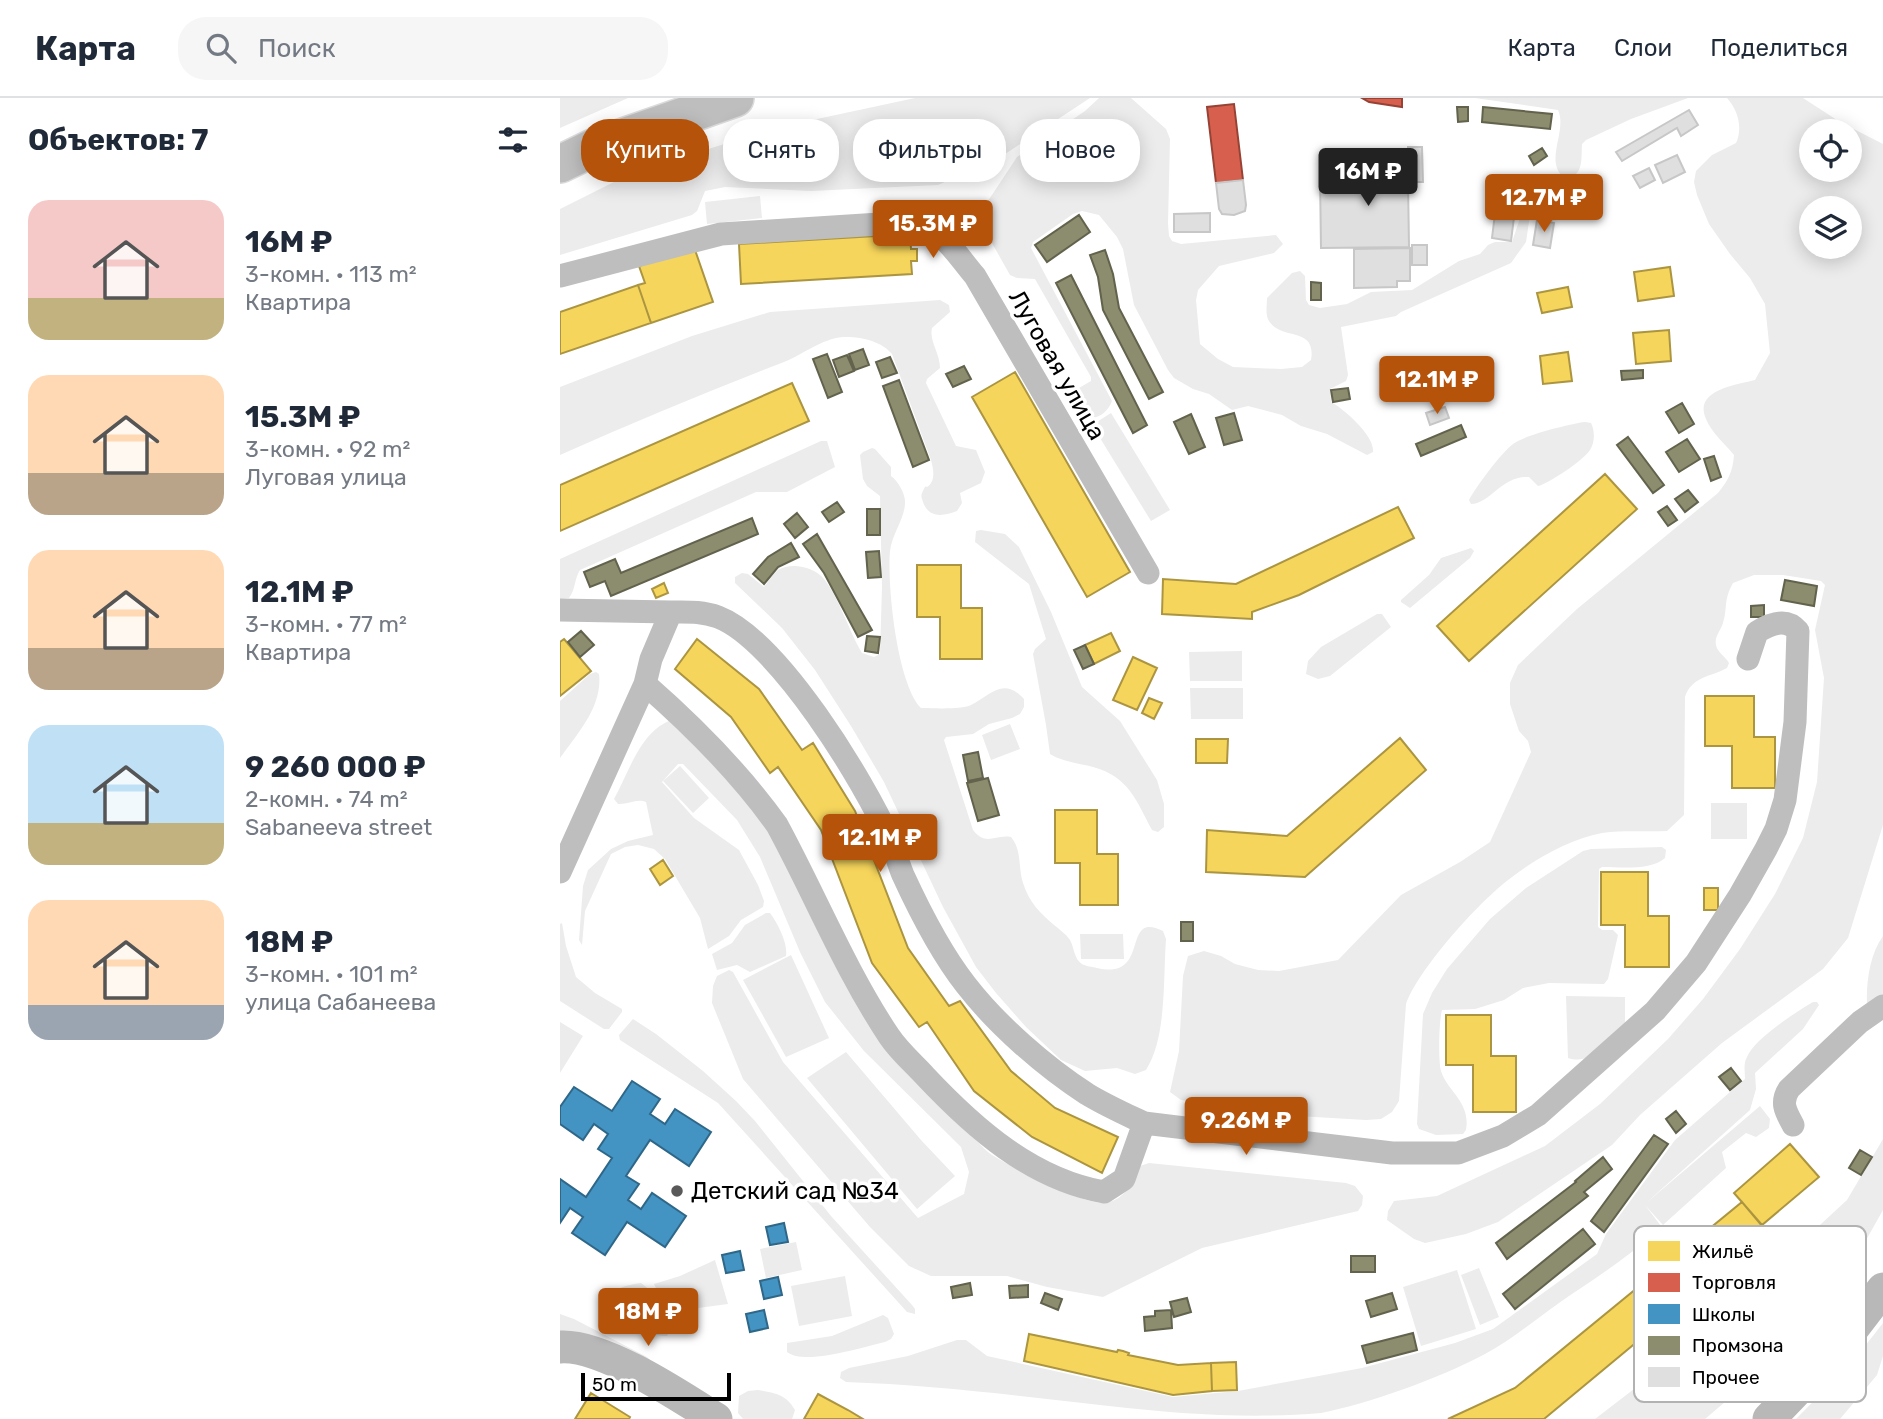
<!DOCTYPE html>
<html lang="ru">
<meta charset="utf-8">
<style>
:root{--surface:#fff;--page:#f6f6f7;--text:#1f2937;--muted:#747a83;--line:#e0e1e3;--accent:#b45309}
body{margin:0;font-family:Rubik,sans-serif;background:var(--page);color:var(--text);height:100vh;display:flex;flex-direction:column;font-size:26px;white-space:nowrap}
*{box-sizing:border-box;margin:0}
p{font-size:23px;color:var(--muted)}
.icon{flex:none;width:38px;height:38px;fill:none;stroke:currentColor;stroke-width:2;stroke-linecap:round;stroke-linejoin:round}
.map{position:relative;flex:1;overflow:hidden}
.panel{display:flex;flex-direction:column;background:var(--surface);width:560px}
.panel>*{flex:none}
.banner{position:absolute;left:21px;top:21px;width:665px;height:63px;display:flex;gap:14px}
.controls{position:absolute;left:1239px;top:21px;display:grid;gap:14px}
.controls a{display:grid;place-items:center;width:63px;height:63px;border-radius:50%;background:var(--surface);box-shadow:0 4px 18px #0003;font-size:35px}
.scale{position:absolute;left:21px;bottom:18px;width:150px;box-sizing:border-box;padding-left:7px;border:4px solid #000;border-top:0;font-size:19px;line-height:24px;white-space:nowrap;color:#000;-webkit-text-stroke:5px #fff;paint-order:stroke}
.price{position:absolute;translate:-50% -60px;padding:0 16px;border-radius:7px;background:var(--accent);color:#fff;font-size:23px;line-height:46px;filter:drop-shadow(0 2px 4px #0008)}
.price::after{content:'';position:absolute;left:50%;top:42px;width:21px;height:16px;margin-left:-10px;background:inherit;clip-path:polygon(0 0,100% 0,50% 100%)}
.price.on{background:#222;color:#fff}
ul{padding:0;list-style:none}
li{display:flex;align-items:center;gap:21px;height:175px;padding:0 28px}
li span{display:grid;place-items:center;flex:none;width:196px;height:140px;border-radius:21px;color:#555}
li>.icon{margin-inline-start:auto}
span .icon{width:84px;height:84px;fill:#fffc;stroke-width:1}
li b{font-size:30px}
h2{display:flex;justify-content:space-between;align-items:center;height:84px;padding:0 28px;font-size:30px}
.tag{padding:0 24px;border-radius:28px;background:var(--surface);box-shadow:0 4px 18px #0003;font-size:24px;line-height:63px}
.tag.on{background:var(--accent);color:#fff}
header{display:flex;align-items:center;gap:42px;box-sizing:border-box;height:98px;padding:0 35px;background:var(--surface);border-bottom:2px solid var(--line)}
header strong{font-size:33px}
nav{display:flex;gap:38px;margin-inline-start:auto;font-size:24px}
.search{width:490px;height:63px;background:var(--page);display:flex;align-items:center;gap:18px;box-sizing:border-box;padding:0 24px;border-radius:28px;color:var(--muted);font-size:26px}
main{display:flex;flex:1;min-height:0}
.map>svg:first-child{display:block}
.green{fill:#ececec;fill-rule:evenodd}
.homes{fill:#f6d55c;stroke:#ac9540;stroke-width:2}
.shops{fill:#d6604d;stroke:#964336;stroke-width:2}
.schools{fill:#4393c3;stroke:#2f6788;stroke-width:2}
.industry{fill:#8c8c6e;stroke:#62624d;stroke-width:2}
.building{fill:#dfdfdf;stroke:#c7c7c7;stroke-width:2}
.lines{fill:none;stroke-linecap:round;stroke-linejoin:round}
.primary-casing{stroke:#dbdbdb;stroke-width:40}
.street{stroke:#bebebe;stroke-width:23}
.secondary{stroke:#b8b8b8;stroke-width:33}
.primary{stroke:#bebebe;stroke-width:37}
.poi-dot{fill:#595959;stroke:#fff;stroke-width:2.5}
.labels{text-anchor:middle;stroke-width:7;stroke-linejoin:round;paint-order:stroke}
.street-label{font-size:24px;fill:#000;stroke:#fff}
.poi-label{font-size:24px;fill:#000;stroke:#fff;text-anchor:start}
.key{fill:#fff;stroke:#b2b2b2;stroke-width:2}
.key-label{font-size:19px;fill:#000}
</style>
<header>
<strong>Карта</strong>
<div class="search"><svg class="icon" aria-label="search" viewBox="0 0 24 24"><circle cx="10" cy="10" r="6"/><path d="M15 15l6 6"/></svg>Поиск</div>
<nav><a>Карта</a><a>Слои</a><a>Поделиться</a></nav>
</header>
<main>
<section class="panel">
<h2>Объектов: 7<svg class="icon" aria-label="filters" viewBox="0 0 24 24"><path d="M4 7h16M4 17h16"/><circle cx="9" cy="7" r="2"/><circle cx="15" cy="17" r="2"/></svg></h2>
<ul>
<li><span style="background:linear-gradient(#f6c9c9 70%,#c2b280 0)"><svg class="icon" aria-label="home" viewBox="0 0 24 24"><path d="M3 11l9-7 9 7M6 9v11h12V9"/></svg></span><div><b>16M ₽</b><p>3-комн. · 113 m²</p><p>Квартира</p></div></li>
<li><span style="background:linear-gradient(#ffd9b3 70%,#b9a48a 0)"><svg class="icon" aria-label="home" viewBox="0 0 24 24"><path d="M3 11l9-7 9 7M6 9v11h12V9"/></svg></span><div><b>15.3M ₽</b><p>3-комн. · 92 m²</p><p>Луговая улица</p></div></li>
<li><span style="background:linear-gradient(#ffd9b3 70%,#b9a48a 0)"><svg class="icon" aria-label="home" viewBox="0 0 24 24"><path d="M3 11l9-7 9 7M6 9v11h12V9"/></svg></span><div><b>12.1M ₽</b><p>3-комн. · 77 m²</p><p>Квартира</p></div></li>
<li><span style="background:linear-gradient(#bfe0f5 70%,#c2b280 0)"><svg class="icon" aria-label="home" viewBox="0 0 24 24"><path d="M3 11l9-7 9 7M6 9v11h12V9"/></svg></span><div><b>9 260 000 ₽</b><p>2-комн. · 74 m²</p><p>Sabaneeva street</p></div></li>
<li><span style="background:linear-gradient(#ffd9b3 75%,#9aa5b1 0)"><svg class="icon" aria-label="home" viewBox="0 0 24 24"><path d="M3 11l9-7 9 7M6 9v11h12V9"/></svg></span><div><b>18M ₽</b><p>3-комн. · 101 m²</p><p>улица Сабанеева</p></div></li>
</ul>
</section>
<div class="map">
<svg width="1323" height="1321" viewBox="0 0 1323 1321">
<rect width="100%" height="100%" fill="#fff"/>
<!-- green -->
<path class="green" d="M0 0H68L0 30Z
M355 0H530L439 60 378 87 251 93 165 89 145 93 137 113 132 117 0 157V111L72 75 215 30Z
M539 0H571L606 31 610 41 608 125 609 138 612 143 621 146 716 137 723 146 714 155 659 168 638 192 636 202 640 246 658 261 673 269 721 271 742 269 751 262C757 228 721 243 709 223 705 217 707 207 707 200L732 175 740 173 745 178 746 202 749 207 760 210 787 206 811 194 852 192 899 163 920 156 928 147 935 144H952L965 105 970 98H980L982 101 981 106 970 117 966 144 951 165 841 214 836 218 781 229 788 277 786 283 770 291 771 304C784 311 815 338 813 354L807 357 767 336 741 328 722 317 688 308 672 312 649 296 633 291 614 280 608 272 574 207 563 151 557 139 539 117 522 113 513 116 473 144 471 150 552 303C549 312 540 320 531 320L516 293 519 290 531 283V279L475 181 457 180 450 177 419 122 422 112 457 59 525 13Z
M915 0H1128L1071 21 1026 42 1022 46C1021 62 1024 77 1006 81 982 65 1008 34 998 12Z
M1167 0H1243L1280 24 1323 46V727L1288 840 1263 871 1162 945 1080 1017 1052 1047 938 1124 906 1136 865 1145 854 1141 827 1122 828 1113 834 1103 877 1098 985 1048 1040 1006 1108 941 1143 901 1180 851 1215 796 1243 740 1257 684 1264 580 1255 532 1265 487 1261 483 1223 477H1194L1173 485C1163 503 1168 509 1163 525 1161 532 1154 539 1156 547 1157 554 1166 559 1169 565L1167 570C1151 579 1132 578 1125 599L1124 717 1107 733C1086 734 1063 732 1042 735 1008 741 970 764 943 786 913 811 859 871 846 906L839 1003 832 1014 821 1021 806 1022 721 1017 621 1002 610 994 619 953 623 878 628 858 644 853 661 858 675 866 698 872 719 873 778 862 841 797 900 764 930 744 971 654 968 643 959 633 950 606V585L958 567 1017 511 1158 395C1168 383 1173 373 1174 357 1165 346 1151 334 1146 321 1133 292 1176 287 1195 282L1210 255 1205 206 1190 180 1170 156 1149 126 1137 97 1134 84 1136 73 1152 57 1176 45C1183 30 1178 12 1167 0ZM1290 33V72H1251V33ZM1290 110V149H1251V110Z
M200 98 202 120 147 126 145 104Z
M380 202 389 207 390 214 372 230C369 243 380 255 380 270L367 281 366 285 396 348 416 352 425 374 421 385 400 395 402 405 397 413C384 418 369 421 363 404 362 400 360 398 363 393 367 383 365 394 371 385 375 379 373 369 371 362L332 256C322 243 299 238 283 239 261 241 244 256 224 264 148 293 74 324 0 357V289L132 238 210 214Z
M551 315 610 412 591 423 532 327Z
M1025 324 1031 325C1035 333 1035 344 1030 352 1024 362 988 386 978 388L969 379C942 377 931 405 911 406L909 402C916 389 941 355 953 346 965 337 1009 326 1025 324Z
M261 343H267L275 369 227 394H196L20 472C14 481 16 491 9 500L0 501V461Z
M312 350 315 351 331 369V378C339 384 346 397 345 406 344 422 332 436 330 453 327 487 337 585 361 610 373 610 400 612 411 607 430 598 443 578 464 601V609L460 616 452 620 429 626 413 636 386 639 384 642 413 732C427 749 434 736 451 739 462 752 458 769 463 785 469 804 480 815 494 827 500 832 506 836 510 842 514 849 514 861 522 866 525 868 533 869 537 870 592 883 560 812 603 833L606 841C603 881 607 939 586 972L575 976 557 970 525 973 501 962 466 929 436 895 416 869 383 809 324 684 291 628 255 572 222 530 175 485V479L182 475 188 476 204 489C208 484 213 476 218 472 232 464 254 469 264 481 278 498 290 535 302 555L314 559 320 556 322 489 320 398 307 388 303 381 300 357 303 354Z
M421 432 445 436 459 449 491 514 522 589 560 623 597 682 604 706V729L598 734 592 732C576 702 569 679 533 669 518 665 503 664 490 656L486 627 473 556 475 551 486 541 469 486 415 444 416 433Z
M911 450 914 453 910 460 850 510 841 504V502L869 477 881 460Z
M817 516H822L831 529 770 578 758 581 746 576 748 563 761 549Z
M682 553V583H630L629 554Z
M36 574 39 576C43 608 17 636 0 660V603L30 576Z
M630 590H683V621H631Z
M109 623 201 711 283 874 416 1042C421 1047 426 1053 432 1057 451 1069 522 1106 543 1105 564 1104 573 1084 580 1068L589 1065 786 1085 795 1088 803 1098 802 1107 798 1113 642 1150 543 1199 487 1189 447 1178H371L349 1168 310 1129 183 981 152 905 153 888 157 878 169 872 173 874 223 964 358 1120 404 1096 409 1074 401 1049 304 953 265 904 240 854 200 759 177 722 123 666H118L102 684 134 720 179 752 198 787 204 803 203 809 181 822 169 838 148 851 140 820 105 761 94 751 78 747 65 749 51 756 25 813 22 847 19 842 23 788 28 772 51 751 68 743 93 737 86 704C77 700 67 707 58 706L54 701C69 674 80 635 109 623Z
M450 626 460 651 431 662 422 637Z
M120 668 149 700 133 715 103 683Z
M1151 705H1187V741H1151Z
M1102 749 1106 752 1105 760C1090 773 1061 769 1042 769L1039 771 1038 829 1042 832H1053L1058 837 1048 881 1044 886 989 885 963 890 944 902 915 911 882 912C879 923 878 962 881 973 887 993 911 1004 906 1032L903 1036 876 1037 859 1031 857 1026 863 916 872 895 887 871 930 821 966 790 1023 753 1031 751Z
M206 815H210C218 826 228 845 226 858L190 874 177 867 157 872 152 856 172 845 185 827Z
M2 825 6 848 16 879 35 895 62 911V914L49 931H44L0 903V826Z
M520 836H563L564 861H521Z
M1323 838V901L1307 906C1306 884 1310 856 1323 838Z
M231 857 269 940 226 959 183 882Z
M1006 898 1065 899V926C1049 942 1033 968 1008 960Z
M1253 904H1257L1259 907 1243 931 1195 975 1196 991 1190 1012 1085 1106 1200 1008 1210 1021 1209 1030 1196 1039 1186 1035 1162 1054 1166 1070 1103 1127 1085 1107 1101 1128C1072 1158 1033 1181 999 1205 975 1222 951 1242 925 1256 880 1280 811 1305 761 1315 691 1321 619 1316 549 1308 461 1298 374 1287 286 1284L280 1280 281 1274 289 1270 348 1258 397 1242H406L427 1258 613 1299 678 1293 802 1270 895 1245 933 1231 1037 1156 1046 1136 1115 1042 1185 981C1185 973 1183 966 1187 959 1194 941 1236 914 1253 904Z
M73 921 96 936 143 973 176 1003 195 1023 271 1118 352 1207 355 1211V1216L347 1214 158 1005 60 942 59 937Z
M0 924 23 938 0 975Z
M286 954 361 1042 395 1078 357 1111 247 980Z
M1323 1041V1112L1274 1199 1218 1259 1145 1321H1035L1126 1251 1287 1102Z
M236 1144 242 1172 206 1180 200 1151Z
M155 1162 168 1206 108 1214 94 1186 120 1178Z
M919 1170 939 1219 920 1227 901 1177Z
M897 1172 916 1231 861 1248 843 1189Z
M285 1178 292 1218 239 1228 231 1188Z
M81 1185C98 1197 107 1212 110 1232L107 1238C91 1239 52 1218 41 1207L42 1202C52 1191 66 1187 81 1185Z
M0 1216 14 1221 87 1259 91 1263 0 1235Z
M323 1217 328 1220 334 1236 331 1241 325 1244C302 1249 245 1268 227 1254V1245L272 1238Z
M1323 1225V1258L1317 1277 1280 1321H1236L1294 1262Z
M198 1292C215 1295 226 1296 235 1312L232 1321H183L178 1315 179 1298 188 1293Z"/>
<!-- homes -->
<path class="homes" d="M350 136 351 151H357V163H351L352 176 181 186 179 146Z
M134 149 153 204 91 225 78 187 85 185 79 168Z
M1110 169 1114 198 1078 203 1074 174Z
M78 187 91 225 0 256V214Z
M1008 189 1012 209 982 215 977 195Z
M1109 232 1111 263 1076 266 1073 235Z
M1008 254 1012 283 983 286 980 258Z
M455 274 570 474 527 499 412 299Z
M232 285 249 323 0 433V387Z
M1045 376 1077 411 909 563 877 528Z
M838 409 854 440 739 497 692 514V521L602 516 603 481 676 486Z
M357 467H401V510H422V561H380V519H357Z
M104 485 108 495 96 500 92 491Z
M551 535 560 553 534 566 525 547Z
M4 541 31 573 0 598V544Z
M137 541 199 591 242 652 253 645 295 713 348 850 389 908 400 903 451 973 495 1010 558 1039 542 1075 472 1039 414 993 367 924 359 929 312 865 261 732 218 669 210 675 171 619 115 571Z
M573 559 597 570 577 612 553 602Z
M1145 598H1194V639H1215V690H1172V648H1145Z
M589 600 602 605 594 621 582 615Z
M840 640 866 672 745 779 646 774 647 732 727 738Z
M636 641H668L667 665H636Z
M495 712H537V756H558V807H520V765H495Z
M103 762 113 778 100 787 90 771Z
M1041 774H1088V818H1109V869H1065V827H1041Z
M1144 790H1158V812H1144Z
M886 917H931V958H956V1014H913V967H886Z
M1230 1046 1259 1079 1202 1127 1174 1095Z
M1182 1104 1208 1135 984 1321H888L955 1290Z
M469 1236 557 1254 558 1252 563 1253 569 1255 568 1257 618 1267 651 1265 652 1293 613 1297 464 1263Z
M676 1264 677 1292 652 1293 651 1265Z
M31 1295 70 1319 69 1321H15Z
M258 1296 288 1312 303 1321H244Z"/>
<!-- shops -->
<path class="shops" d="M802 0H842V9L809 4Z
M674 6 683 82 656 85 647 9Z"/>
<!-- schools -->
<path class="schools" d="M72 983 100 1001 90 1016 105 1026 115 1011 151 1034 129 1068 90 1042 66 1078 79 1086 68 1102 81 1111 92 1095 126 1118 105 1149 67 1124 45 1157 12 1135 23 1119 10 1110 0 1125V1081L26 1099 52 1060 38 1051 48 1036 34 1026 23 1042 0 1026V1009L14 989 52 1013Z
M224 1125 228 1144 210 1147 206 1129Z
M180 1153 184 1172 166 1175 162 1157Z
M218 1179 222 1197 204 1201 200 1183Z
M204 1212 208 1230 190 1234 186 1216Z"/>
<!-- industry -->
<path class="industry" d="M897 9H908V23L898 24Z
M923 9 992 16 990 31 922 24Z
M982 50 987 58 974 67 969 58Z
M401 114 411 120 401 137 392 131Z
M519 117 530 134 487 164 475 147Z
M545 152 553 176 559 210 603 294 589 301 543 212 538 179 530 157Z
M511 177 587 327 573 335 496 185Z
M751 184 761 185V202H751Z
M303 251 309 267 295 272 289 256Z
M267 256 282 294 268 300 253 261Z
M287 257 294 273 279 279 273 262Z
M330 259 337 275 322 280 316 264Z
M404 268 411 281 393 289 386 276Z
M1083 272V280L1062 282 1061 273Z
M339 282 369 362 353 369 323 288Z
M788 290 790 301 773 304 771 292Z
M1122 305 1134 326 1119 335 1106 314Z
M674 315 682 342 664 347 656 320Z
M631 316 645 349 629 356 614 324Z
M901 327 906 339 861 358 856 346Z
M1068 339 1104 387 1093 395 1057 347Z
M1127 341 1140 361 1119 374 1106 354Z
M1154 358 1161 379 1151 383 1144 361Z
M1128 392 1138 404 1125 414 1115 401Z
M277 404 284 414 269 424 262 414Z
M1107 408 1117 422 1108 428 1098 414Z
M307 411H320V437H307Z
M237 415 248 429 235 440 224 426Z
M192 420 198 436 51 498 45 483 30 489 24 474 55 461 61 475Z
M257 436 312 532 298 539 264 475 243 446Z
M231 445 239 459 218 469 204 486 193 476 208 459Z
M319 453 321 479 308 480 306 454Z
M1225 482 1257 488 1254 508 1221 502Z
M1204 507V519H1191V508Z
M21 533 34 547 20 559 8 544Z
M307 538 320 539 318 555 305 553Z
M525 547 534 566 523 571 514 552Z
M418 654 423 680 408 683 403 657Z
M428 680 439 717 418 723 407 685Z
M621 824H633V843H621Z
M1171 970 1181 983 1170 992 1159 979Z
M1116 1013 1126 1026 1116 1035 1106 1021Z
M1094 1037 1108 1046 1044 1134 1031 1123Z
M1300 1052 1312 1059 1301 1077 1289 1070Z
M1043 1059 1052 1071 1024 1094 1028 1098 947 1161 936 1145 1016 1084 1015 1083Z
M1023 1131 1035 1146 955 1211 943 1196Z
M791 1158H815V1174H791Z
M410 1185 412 1197 393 1200 391 1189Z
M468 1187V1199L450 1200 449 1188Z
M485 1195 502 1201 498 1212 481 1205Z
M832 1195 837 1211 811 1219 806 1203Z
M627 1200 631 1214 614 1219 610 1204Z
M611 1212 612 1230 585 1233 584 1219 595 1218V1213Z
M853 1235 857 1252 807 1265 802 1248Z"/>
<!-- building -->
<path class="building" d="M1129 12 1138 27 1121 38 1117 30 1062 63 1056 54Z
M848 49H862L863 84H848L849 149 761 150 760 79 848 78Z
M1117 57 1125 74 1103 85 1095 67Z
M1089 70 1095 82 1080 90 1073 78Z
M683 82 686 107 685 113 674 117 662 116 659 111 656 85Z
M650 115V134H614V116Z
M935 116 954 119 951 143 932 140Z
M977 122 994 125 990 150 973 147Z
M852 147H867V167H852Z
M850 150V183H837V189L794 190V151Z
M885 309 889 320 870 327 866 315Z"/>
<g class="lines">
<defs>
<path id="primary" d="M0 66 35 49 175 0"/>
</defs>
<!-- primary casing -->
<use href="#primary" class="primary-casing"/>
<!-- street -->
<path class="street" d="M0 178 161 136 351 124C381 128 396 156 415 178L588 475
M0 512 111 514
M85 586 91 561 111 514C127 514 142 513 158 519 218 542 304 683 330 742 335 753 338 765 343 777 360 814 380 854 406 887 437 927 485 969 527 996 545 1007 565 1016 584 1025
M0 774 85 586C133 628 180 675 217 727 255 797 285 872 329 938 339 953 353 965 365 978 414 1030 471 1081 544 1094L564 1081 584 1025 832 1055H898L943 1038 978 1017 1095 913 1136 865 1180 797 1206 751 1216 731 1225 702 1235 624 1238 533C1226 519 1210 526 1197 534L1188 561
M1233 1027C1226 1014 1220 1005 1229 991L1300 924 1323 908"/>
<!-- secondary -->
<path class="secondary" d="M0 1249C42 1246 120 1298 156 1321
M1209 1321 1280 1247 1323 1191"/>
<!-- primary -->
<use href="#primary" class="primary"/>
</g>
<!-- markers -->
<circle class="poi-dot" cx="117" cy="1093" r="7"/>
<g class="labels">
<!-- street labels -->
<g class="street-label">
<text transform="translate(497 267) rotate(60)" y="8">Луговая улица</text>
</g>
<!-- poi labels -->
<g class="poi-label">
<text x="131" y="1101">Детский сад №34</text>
</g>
</g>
<!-- legend -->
<rect x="1074" y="1128" width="232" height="176" rx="10" class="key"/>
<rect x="1088" y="1143" width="32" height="20" fill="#f6d55c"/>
<rect x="1088" y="1175" width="32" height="19" fill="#d6604d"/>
<rect x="1088" y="1206" width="32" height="20" fill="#4393c3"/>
<rect x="1088" y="1238" width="32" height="19" fill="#8c8c6e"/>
<rect x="1088" y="1269" width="32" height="20" fill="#dfdfdf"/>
<g class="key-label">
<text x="1132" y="1160">Жильё</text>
<text x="1132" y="1191">Торговля</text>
<text x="1132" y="1223">Школы</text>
<text x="1132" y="1254">Промзона</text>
<text x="1132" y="1286">Прочее</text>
</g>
</svg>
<div class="controls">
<a><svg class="icon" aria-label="locate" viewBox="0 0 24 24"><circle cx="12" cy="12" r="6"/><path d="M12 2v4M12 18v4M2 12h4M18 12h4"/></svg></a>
<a><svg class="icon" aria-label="layers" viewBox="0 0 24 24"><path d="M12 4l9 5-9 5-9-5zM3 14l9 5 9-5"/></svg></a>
</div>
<div class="scale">50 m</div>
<b class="price on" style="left:808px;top:110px">16M ₽</b>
<b class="price" style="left:984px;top:136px">12.7M ₽</b>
<b class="price" style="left:373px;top:162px">15.3M ₽</b>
<b class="price" style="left:877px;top:318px">12.1M ₽</b>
<b class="price" style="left:320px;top:776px">12.1M ₽</b>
<b class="price" style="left:686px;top:1059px">9.26M ₽</b>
<b class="price" style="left:88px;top:1250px">18M ₽</b>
<div class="banner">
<a class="tag on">Купить</a>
<a class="tag">Снять</a>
<a class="tag">Фильтры</a>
<a class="tag">Новое</a>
</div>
</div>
</main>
